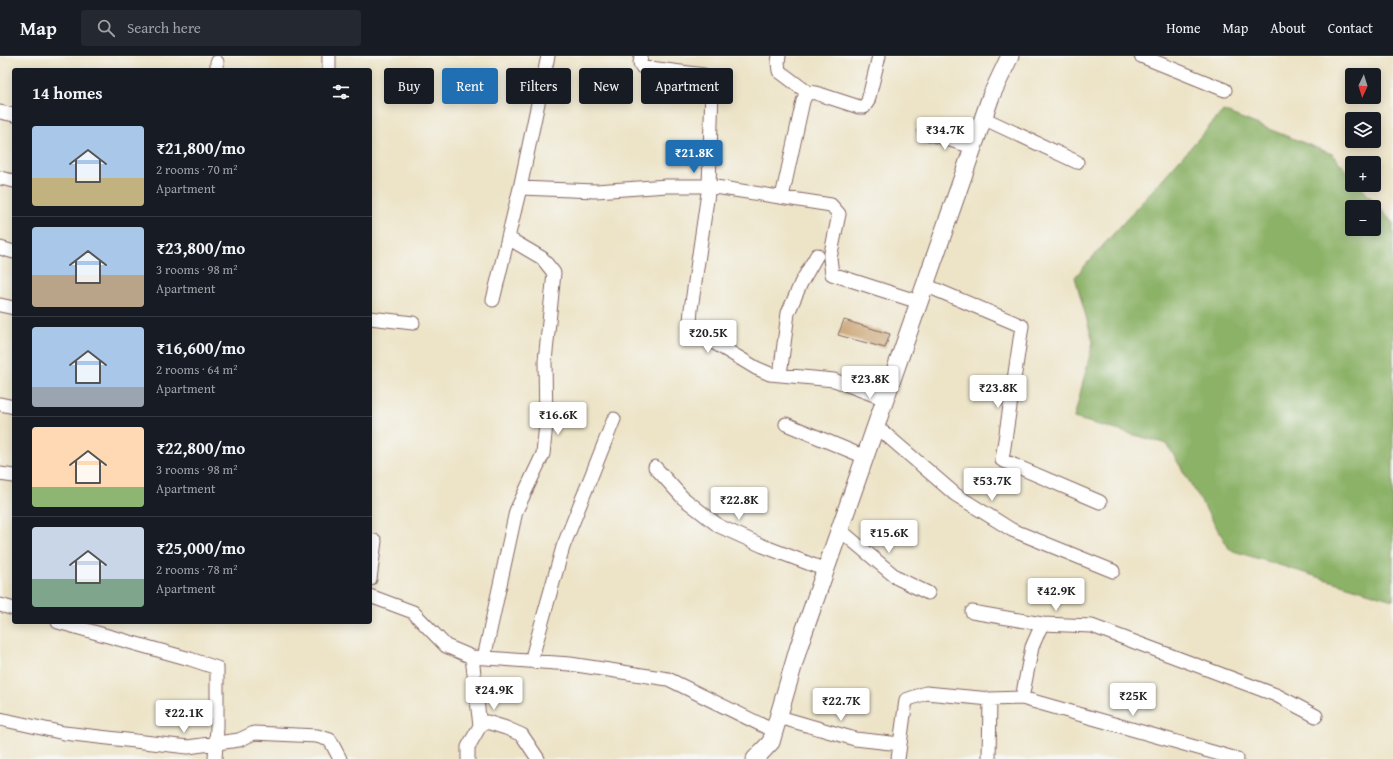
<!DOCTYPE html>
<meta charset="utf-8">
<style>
:root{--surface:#171b24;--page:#242831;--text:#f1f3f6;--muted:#9ea1a6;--line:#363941;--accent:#1f6fb2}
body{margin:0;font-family:"Gentium Book Plus",serif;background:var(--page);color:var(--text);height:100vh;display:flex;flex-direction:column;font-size:15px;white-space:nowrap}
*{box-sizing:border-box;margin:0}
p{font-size:13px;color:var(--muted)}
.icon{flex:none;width:22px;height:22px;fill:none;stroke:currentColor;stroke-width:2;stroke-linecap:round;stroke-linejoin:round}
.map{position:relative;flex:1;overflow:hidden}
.panel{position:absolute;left:12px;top:12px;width:360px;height:556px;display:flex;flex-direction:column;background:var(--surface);border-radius:4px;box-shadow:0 2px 10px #0003}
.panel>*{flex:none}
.guide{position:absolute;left:384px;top:12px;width:380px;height:36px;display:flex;gap:8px}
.needle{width:26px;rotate:184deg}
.tools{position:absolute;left:1345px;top:12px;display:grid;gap:8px}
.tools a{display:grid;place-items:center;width:36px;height:36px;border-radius:4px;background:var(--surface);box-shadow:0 2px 10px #0003;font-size:20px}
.price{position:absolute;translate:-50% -34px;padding:0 9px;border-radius:4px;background:#fff;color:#222;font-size:13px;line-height:26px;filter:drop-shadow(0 1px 2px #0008)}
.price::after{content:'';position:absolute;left:50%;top:24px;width:12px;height:9px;margin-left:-6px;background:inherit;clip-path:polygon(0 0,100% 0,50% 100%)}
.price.active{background:var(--accent);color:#fff}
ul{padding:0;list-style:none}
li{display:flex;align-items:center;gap:12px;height:100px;padding:0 20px}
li+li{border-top:1px solid var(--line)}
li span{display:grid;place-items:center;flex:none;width:112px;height:80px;border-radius:4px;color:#555}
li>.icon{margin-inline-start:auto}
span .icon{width:48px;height:48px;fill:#fffc;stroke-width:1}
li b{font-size:17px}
h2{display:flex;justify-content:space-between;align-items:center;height:48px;padding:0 20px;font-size:17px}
.chip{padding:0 14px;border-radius:4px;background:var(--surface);box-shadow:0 2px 10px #0003;font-size:14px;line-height:36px}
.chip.active{background:var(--accent);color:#fff}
header{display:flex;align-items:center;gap:24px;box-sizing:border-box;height:56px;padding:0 20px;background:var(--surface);border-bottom:1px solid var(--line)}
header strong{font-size:19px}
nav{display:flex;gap:22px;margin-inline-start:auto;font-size:14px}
.search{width:280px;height:36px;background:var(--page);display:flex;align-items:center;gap:10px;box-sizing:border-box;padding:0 14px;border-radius:4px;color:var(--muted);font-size:15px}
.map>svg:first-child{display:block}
.forest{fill:#8cb268;stroke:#6b684a;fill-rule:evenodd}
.building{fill:#c8a170}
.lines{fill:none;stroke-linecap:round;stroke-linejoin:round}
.minor-casing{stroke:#836462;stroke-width:15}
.major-casing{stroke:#836462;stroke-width:19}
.minor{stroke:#fff;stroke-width:13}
.major{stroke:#fff;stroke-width:17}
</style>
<header>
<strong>Map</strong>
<div class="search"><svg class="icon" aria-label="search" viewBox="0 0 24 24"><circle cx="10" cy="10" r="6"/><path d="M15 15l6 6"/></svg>Search here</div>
<nav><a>Home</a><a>Map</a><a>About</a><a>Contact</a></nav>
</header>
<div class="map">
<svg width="1393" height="703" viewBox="0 0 1393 703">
<rect width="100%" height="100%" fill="#f6f6f2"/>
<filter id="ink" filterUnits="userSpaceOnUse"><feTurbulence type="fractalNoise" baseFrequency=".025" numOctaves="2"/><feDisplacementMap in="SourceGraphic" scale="8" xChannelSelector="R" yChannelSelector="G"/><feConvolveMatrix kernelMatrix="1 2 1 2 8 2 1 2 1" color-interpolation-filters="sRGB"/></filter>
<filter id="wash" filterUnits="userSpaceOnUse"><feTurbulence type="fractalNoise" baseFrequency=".012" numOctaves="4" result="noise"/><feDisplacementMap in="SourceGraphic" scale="16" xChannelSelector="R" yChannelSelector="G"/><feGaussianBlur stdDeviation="0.9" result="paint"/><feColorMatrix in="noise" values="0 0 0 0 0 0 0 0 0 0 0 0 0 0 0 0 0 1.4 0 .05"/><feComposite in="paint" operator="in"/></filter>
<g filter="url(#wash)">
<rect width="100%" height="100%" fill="#ede4c8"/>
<!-- forest -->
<path class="forest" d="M1223 55 1332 98 1352 121V129H1359L1393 167V544L1230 494 1167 388 1074 362 1093 286 1075 221ZM1352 151H1374V173H1352Z"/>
<g id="blocks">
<!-- building -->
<path class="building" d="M844 264 890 278 885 292 838 279Z"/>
</g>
</g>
<g filter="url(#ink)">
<use href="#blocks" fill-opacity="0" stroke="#836462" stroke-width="1"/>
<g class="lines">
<defs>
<path id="minor" d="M329 0V14
M641 0 640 7 642 11 704 19 711 26 712 33 709 130 691 253 690 267 693 274 756 312 770 318 834 324 885 343
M779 0 778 6 779 15 807 36 816 37 859 51H864L868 45 879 0
M1141 0 1225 34
M217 14V6
M0 56 14 59
M983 62 1077 106
M924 76 973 91
M0 122 14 125
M520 132 548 0
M782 141 803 45 807 36
M0 192 14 196
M925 229 1022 270 1002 404 1100 446
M493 244 520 132 596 135 667 130H709L831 149 839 158 830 202 832 218 919 246
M0 249 14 252
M370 262 413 267
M780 319 788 257 801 227 817 199
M0 348 14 351
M786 368 865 401
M876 370 956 439 1012 474 1113 515
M655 411 683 442 719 470 763 490 826 514
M0 418 14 420
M840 474 897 522 928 537
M370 484 375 485 370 523
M370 540 413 556 446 590 472 601 570 608 668 623 774 675
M0 549 14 553
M972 556 1042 568
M58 566 190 603 217 612V671L215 703
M472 601 480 670
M484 602 516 455 543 398 546 368 545 305 554 217 542 202 508 182
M531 605 563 491 614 363
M1022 642 1237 703
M779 661 855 683 900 688
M0 663 64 677 188 691 239 684 254 677 317 680 330 684 340 703
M468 703V691L480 670 487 666 506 672 522 679 538 703
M898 703 906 644 926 637 990 643 1022 642 1032 591 1042 568 1092 570 1276 639 1316 660
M989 703 990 643"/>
<path id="major" d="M755 703 771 686 799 590 991 40 1010 0"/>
</defs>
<!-- minor casing -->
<use href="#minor" class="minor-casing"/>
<!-- major casing -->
<use href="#major" class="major-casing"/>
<!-- minor -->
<use href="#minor" class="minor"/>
<!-- major -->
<use href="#major" class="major"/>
</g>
</g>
</svg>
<div class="tools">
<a><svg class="needle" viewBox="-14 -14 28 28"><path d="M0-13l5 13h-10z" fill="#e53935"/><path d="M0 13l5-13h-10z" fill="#9ea1a6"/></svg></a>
<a><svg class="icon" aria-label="layers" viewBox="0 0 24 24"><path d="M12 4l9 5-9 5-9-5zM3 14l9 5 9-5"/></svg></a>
<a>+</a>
<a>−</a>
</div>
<b class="price" style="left:945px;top:95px">₹34.7K</b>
<b class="price active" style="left:694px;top:118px">₹21.8K</b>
<b class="price" style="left:708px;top:298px">₹20.5K</b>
<b class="price" style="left:870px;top:344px">₹23.8K</b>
<b class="price" style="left:998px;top:353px">₹23.8K</b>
<b class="price" style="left:558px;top:380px">₹16.6K</b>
<b class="price" style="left:992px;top:446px">₹53.7K</b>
<b class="price" style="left:739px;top:465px">₹22.8K</b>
<b class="price" style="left:889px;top:498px">₹15.6K</b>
<b class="price" style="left:1056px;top:556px">₹42.9K</b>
<b class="price" style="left:494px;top:655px">₹24.9K</b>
<b class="price" style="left:1133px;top:661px">₹25K</b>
<b class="price" style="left:841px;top:666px">₹22.7K</b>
<b class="price" style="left:184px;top:678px">₹22.1K</b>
<div class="guide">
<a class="chip">Buy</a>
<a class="chip active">Rent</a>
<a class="chip">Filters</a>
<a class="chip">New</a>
<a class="chip">Apartment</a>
</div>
<section class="panel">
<h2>14 homes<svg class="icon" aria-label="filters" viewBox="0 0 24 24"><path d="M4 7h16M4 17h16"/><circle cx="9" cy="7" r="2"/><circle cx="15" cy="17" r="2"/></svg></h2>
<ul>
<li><span style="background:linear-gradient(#a9c7e8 65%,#c2b280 0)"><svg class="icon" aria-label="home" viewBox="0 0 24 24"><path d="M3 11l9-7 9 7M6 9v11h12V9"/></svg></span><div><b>₹21,800/mo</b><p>2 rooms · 70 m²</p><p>Apartment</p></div></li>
<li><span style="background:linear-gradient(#a9c7e8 60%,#b9a48a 0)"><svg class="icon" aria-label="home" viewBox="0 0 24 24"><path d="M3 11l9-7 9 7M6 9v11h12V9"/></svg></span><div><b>₹23,800/mo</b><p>3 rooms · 98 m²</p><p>Apartment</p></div></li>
<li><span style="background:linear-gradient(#a9c7e8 75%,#9aa5b1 0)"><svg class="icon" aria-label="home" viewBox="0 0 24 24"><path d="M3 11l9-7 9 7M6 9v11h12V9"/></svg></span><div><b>₹16,600/mo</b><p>2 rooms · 64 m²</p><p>Apartment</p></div></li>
<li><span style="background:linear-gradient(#ffd9b3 75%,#8fb573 0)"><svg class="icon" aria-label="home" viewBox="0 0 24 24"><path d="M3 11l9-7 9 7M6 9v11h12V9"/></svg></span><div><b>₹22,800/mo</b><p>3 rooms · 98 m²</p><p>Apartment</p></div></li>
<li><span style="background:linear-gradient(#c9d6e8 65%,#7fa58c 0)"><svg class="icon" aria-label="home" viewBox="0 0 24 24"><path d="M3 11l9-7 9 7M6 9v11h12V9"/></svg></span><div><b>₹25,000/mo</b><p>2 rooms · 78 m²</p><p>Apartment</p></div></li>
</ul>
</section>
</div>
